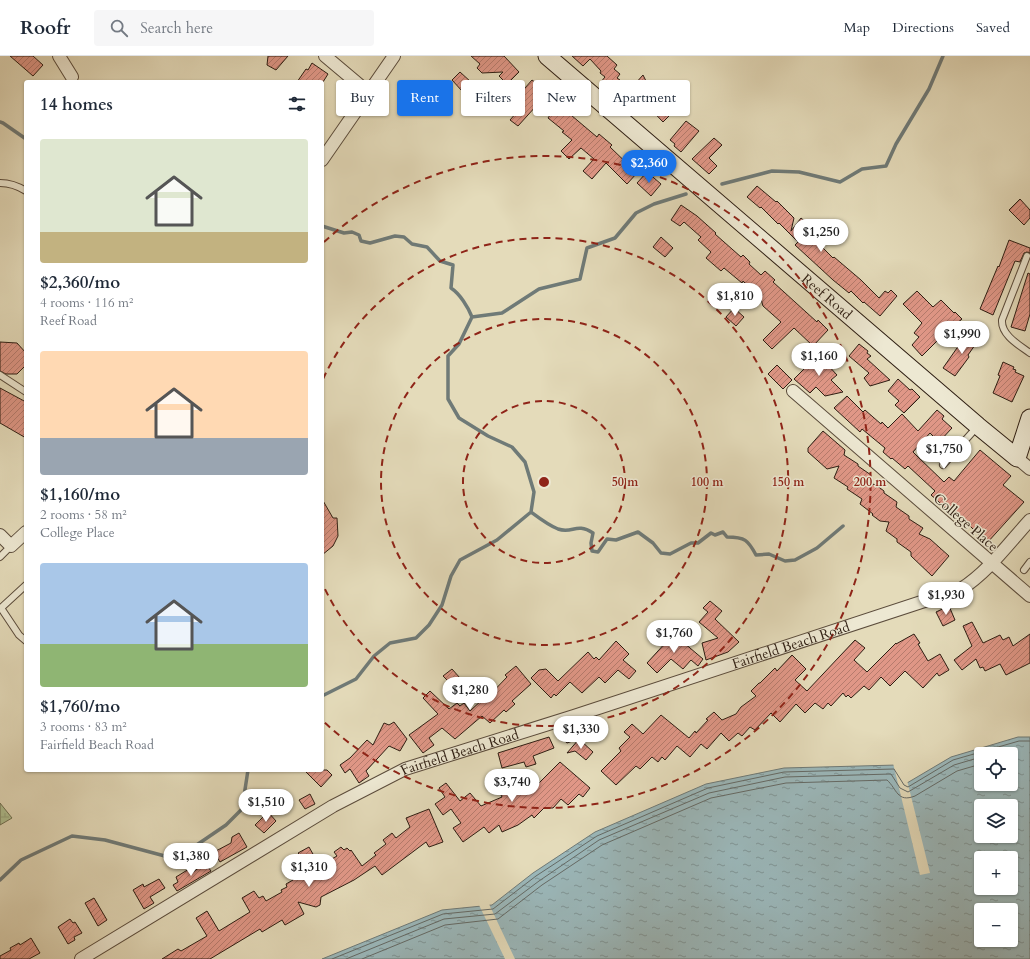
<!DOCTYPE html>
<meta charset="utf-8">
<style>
:root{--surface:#fff;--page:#f6f6f7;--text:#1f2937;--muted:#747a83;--line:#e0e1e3;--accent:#1a73e8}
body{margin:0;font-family:Cardo,serif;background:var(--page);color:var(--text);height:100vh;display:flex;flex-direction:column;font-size:15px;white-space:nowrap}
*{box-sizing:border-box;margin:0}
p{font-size:13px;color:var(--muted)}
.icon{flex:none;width:22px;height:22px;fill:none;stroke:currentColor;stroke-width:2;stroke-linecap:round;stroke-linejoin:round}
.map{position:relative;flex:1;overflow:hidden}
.details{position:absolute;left:24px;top:24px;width:300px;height:692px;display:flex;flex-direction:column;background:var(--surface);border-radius:4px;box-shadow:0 1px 3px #0004}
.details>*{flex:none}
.banner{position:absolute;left:336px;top:24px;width:380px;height:36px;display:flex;gap:8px}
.tools{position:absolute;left:974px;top:691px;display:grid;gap:8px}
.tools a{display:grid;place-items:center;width:44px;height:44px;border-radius:4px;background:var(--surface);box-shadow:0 1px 3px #0004;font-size:20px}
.price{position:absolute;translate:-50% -34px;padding:0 9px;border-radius:14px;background:#fff;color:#222;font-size:13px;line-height:26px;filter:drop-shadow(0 1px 2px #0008)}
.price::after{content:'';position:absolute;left:50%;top:24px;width:12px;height:9px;margin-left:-6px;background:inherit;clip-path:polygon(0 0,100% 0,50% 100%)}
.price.current{background:var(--accent);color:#fff}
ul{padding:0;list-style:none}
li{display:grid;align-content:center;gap:8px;height:212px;padding:0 16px}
li span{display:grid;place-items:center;height:124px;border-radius:4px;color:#555}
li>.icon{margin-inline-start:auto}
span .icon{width:72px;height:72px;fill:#fffc;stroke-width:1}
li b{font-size:17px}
h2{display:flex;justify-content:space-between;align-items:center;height:48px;padding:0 16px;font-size:17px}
.pill{padding:0 14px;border-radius:4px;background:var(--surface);box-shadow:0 1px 3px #0004;font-size:14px;line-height:36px}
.pill.current{background:var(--accent);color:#fff}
header{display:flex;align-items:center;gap:24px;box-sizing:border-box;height:56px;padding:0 20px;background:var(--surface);border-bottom:1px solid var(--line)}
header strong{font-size:19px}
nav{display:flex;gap:22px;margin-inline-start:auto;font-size:14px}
.search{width:280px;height:36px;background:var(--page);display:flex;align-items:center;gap:10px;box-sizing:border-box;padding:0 14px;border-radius:4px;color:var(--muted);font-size:15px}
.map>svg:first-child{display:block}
.wetland{fill:url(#wetland-marsh);stroke:#6e6f52}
.water{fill:url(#water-ripples);stroke:#6f7a77;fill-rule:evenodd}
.pier{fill:#e4dbba}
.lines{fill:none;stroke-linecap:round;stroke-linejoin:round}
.shore{stroke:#646a66;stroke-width:1}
.stream{stroke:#6f7a77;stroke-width:3.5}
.building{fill:url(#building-hatch);stroke:#2d1d12}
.lane-casing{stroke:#5b4c3c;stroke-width:8}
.street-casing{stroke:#5b4c3c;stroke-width:14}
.secondary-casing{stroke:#2d1d12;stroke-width:19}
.lane{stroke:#ede8d2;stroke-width:6}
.street{stroke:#ede8d2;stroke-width:12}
.secondary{stroke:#ede8d2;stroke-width:17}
.ring{fill:none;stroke:#8f2418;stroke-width:2;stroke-dasharray:7 5}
.labels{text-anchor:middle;stroke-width:3;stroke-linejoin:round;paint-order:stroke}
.street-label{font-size:14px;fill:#2d1d12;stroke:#ede8d2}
.centre{fill:#8f2418;stroke:#ede8d2;stroke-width:2}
.ring-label{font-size:12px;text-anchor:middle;font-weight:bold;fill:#8f2418;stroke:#ede8d2;stroke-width:3;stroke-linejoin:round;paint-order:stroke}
</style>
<header>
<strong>Roofr</strong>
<div class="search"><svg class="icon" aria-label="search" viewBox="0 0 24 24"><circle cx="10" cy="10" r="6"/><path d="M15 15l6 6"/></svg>Search here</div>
<nav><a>Map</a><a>Directions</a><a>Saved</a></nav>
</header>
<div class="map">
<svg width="1030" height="903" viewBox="0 0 1030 903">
<defs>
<pattern id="wetland-marsh" width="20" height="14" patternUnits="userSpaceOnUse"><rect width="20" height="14" fill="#b0c192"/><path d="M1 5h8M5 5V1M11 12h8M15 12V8" fill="none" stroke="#98a57d"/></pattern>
<pattern id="water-ripples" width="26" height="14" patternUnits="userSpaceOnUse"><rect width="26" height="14" fill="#9bb8bb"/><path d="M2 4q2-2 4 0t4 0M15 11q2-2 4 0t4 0" fill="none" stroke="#7f9597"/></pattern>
<pattern id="building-hatch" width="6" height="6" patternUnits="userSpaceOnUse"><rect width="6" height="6" fill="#e09787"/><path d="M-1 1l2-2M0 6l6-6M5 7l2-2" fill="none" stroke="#b67b6d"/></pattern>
</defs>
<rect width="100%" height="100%" fill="#e4dbba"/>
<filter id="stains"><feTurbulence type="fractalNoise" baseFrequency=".005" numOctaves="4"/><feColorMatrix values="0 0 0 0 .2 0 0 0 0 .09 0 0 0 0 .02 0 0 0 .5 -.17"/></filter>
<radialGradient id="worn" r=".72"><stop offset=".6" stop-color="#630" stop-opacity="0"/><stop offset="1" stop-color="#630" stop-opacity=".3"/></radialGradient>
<!-- wetland -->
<path class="wetland" d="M0 747 12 762 0 769Z"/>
<!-- water -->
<path class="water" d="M1018 681H1030V903H322L442 854 492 849 533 817 595 776 706 728 784 712 897 709 907 727 951 701ZM981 698H1011V728H981ZM981 750H1011V780H981ZM981 802H1011V832H981ZM981 854H1011V884H981Z"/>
<!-- pier -->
<path class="pier" d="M893 707 899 708 907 724 930 817 920 819Z
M489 848 515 903H505L479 849Z"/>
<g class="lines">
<!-- shore -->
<path class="shore" d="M332 903 443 858 493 853 536 820 597 780 708 732 784 716 894 713 904 729 908 731 953 704 1019 685H1030
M346 903 444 863 495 858 539 825 599 784 709 737 785 721 891 718 900 732 908 736 954 709 981 701
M362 903 445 869 498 863 542 829 602 789 711 742 786 727 887 724C897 733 897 747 915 740L957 715 981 708"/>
<!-- stream -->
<path class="stream" d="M0 66 3 67 26 83
M722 128 772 115 799 116 840 126 862 113 886 110 896 88 929 33 943 0
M322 170 344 177 352 176 359 179 361 185 370 187 395 180 404 181 412 188 427 191 440 205 453 209 451 232C460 238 468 251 472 261
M531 456C539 462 548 469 558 473 573 478 576 466 593 477L591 487 592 495 598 496 607 483 616 484 638 476 653 487 661 497 670 498 691 487H698L711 477 715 479 723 476 727 481C745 481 748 484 756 499L769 498 785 505 795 504 817 492 843 470
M322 638 324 639 356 623 374 600 390 587 416 582 429 569 442 549 451 520 460 504 497 484 531 456 534 436 525 406 512 391 488 380 459 362 448 343V300L459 288 472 261 502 257 539 233 580 223 587 192 615 182 636 157 654 148 686 138
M0 824 21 804 72 780 105 784 176 803 226 769 242 753 248 714"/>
</g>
<!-- building -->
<path class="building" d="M10 0H33L43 9 33 20Z
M268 0H288L276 14 267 9Z
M471 0H504L519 16 507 28 499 20 503 16 482 17 477 12 480 8Z
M572 0H607L617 9 614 13 620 18 617 22 620 24 614 31 611 28 607 33 600 27 605 21 600 17 601 15 590 3 583 10Z
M312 7 328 18 323 26H297L306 13 308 14Z
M460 16 471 26 462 35 452 24Z
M643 19 646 25 663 38 662 40 651 36 674 55 663 66 644 46 641 50 626 38Z
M532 24 540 30 535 36 548 47 552 43 597 81 599 78 612 89 610 91 637 117 627 128 606 107 592 123 583 115 594 103 581 92 569 103 561 95 572 84 562 76 564 75 548 62 550 59 537 49 518 70 510 64 517 56 510 49Z
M686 65 699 75 681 96 674 90 675 88 670 84Z
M714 82 722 89 709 102 717 110 709 118 692 103Z
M647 116 661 128 651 140 637 127Z
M757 130 776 146 777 145 794 162 791 175 801 162 820 178 815 184 833 202 834 201 861 224 879 242 885 235 888 237 891 234 897 240 880 260 864 246 863 247 851 235 849 237 833 224 795 189 798 186 779 167 778 168 761 151 760 152 747 141Z
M1020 143 1030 154V162L1024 169 1009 154Z
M681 149 697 160 716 177 715 178 741 201 743 199 750 206 749 208 761 219 765 215 775 224 773 226 817 266 818 264 828 274 813 290 794 272 772 293 763 284 781 266 763 250 760 240 754 242V236L743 225 742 227 724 212 721 215 706 202 711 196 698 184 701 181 684 166 680 170 671 164Z
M661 181 673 192 665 201 653 191Z
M1009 184 1030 192V197L1027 196 1024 197 1020 206 1015 205 993 259 980 253 998 210 999 211Z
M1028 217 1030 218V258L1025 275 1011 271Z
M917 235 933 251 941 244 954 257 955 256 962 263 955 269 954 268 922 300 912 289 919 281 914 277 922 267 903 248Z
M734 252 744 261 736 270 726 261Z
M975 277 980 280 982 279 981 281 983 282 978 290 975 289 968 299 969 301 955 320 943 312 957 292 970 285Z
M0 286 17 287 26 297V309L17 318H6L0 315Z
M859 288 868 295 867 297 871 300 867 303 890 324 870 330 864 322 869 317 849 300Z
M820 297 828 304 826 307 837 319 831 324 843 336 825 340 816 331 810 337 794 323Z
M1003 306 1014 311 1013 313 1016 314 1015 316 1024 320 1012 346 993 337 1000 320 998 319Z
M777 309 792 324 783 333 768 318Z
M898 323 910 334 912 333 920 341 904 357 895 349 899 345 888 335Z
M0 332 26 346V382L0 367Z
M847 340 863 356 865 354 881 368 882 366 888 372 902 358 918 375 937 354 944 360 942 363 952 372 939 386 930 377 913 396 917 400 944 426 949 421 954 425 980 394 1011 420 1003 429 1024 446 987 487 953 453 950 457 939 446 931 439 935 435 908 410 905 413 892 402 891 403 883 396 885 392 862 373 860 376 834 352Z
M823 375 845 394 844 399 858 408V410L871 419 866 426 876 429 884 435V437L897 446 896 451 909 460V463L923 472 919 478 930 483 949 500 932 520 911 500V496L897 486V483L886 475 889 466 880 465 872 459 873 458 860 448 862 443 847 433 848 431 834 422 839 410 827 413 808 396V392Z
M322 443 333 462H337L338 480 333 490 322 499Z
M710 545 722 555 715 563 739 586 728 596 706 604 702 587 718 582 699 566 708 556 703 552Z
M949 550 955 564 943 570 936 556Z
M972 566 983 587 1000 579 1003 584 1009 581 1013 590 1030 578V607L1006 619 1000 608 985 615 983 611 980 612 976 603 962 614 954 604 972 590 963 570Z
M670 575 703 603 698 610 691 604 683 613 671 603 657 617 647 607 668 584 665 581Z
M914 578 920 587 918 588 928 605 940 598 949 614 939 620 937 617 923 632 905 615 890 630 881 621 869 634 864 630 851 642 848 639 846 641 843 637 831 650 828 647 823 653 815 647 805 657 796 648 780 666 771 657 755 674 750 671 742 680 738 677 729 685 721 677 707 693 701 688 690 701 677 690 665 704 662 701 658 706 652 701 640 713 636 710 616 729 601 715 621 695 619 692 630 681 624 676 632 668 643 678 661 659 689 682 695 675 696 677 708 664 706 663 714 656 722 664 736 658 741 651 756 640 751 635 759 627H760L775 612 777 615 792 599 806 613 795 624 807 635 855 584 865 592 854 604 867 616 896 587V588Z
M616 585 629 598 623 604 636 615 629 623 618 614 605 627 599 621 582 637 570 626 556 640 554 638 551 642 531 622 539 614 546 613 558 625 588 596 594 603 596 601 599 604Z
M516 610 531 628 512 645 515 648 506 656 504 654 490 667 482 660 455 683 442 672 429 682 434 689 423 697 409 679 438 658 423 642 430 635 449 653 457 647 460 650 464 647 470 655 484 642 485 644 507 621 505 619Z
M452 613 460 622 452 629 443 620Z
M394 666 407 683 400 695 389 690 366 715 369 720 359 727 350 713 345 717 340 709 350 702 367 684 373 689 384 667 389 669Z
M572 669 578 683 567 687 554 675Z
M549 681 554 692 533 700 536 708 526 711 524 706 502 712 498 697Z
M579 683 593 696 586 704 575 695 567 697Z
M560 706 590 732 583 741 579 738 568 749 561 743 553 752H544L534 762 532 759 518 769 502 776 499 769 489 777 484 771 463 786 453 772 461 767 451 753 443 759 435 748 445 741 439 732 446 727 460 745 470 737 481 750 502 741 500 737 507 733 510 737 516 731 519 732 520 731 527 739Z
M304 714H327L332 719 321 731Z
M277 734 287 743 273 758 263 750Z
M310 738 315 748 305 753 299 744Z
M429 753 443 786 429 791 426 786 382 819 375 810 354 824 321 841 320 849 316 851 298 846 304 858 285 869 282 864 262 876 260 873 210 903H162L178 893 181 895 207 880 196 862 207 855 219 875 250 856 242 842 254 835 259 842 263 840 266 845 282 836 281 834 287 831 286 828 293 824 284 807 299 798 298 797 309 791 318 807 321 806 323 808 337 800 334 796 341 791 344 794 347 792 350 795 351 794 362 810 376 799 374 797 386 788 383 784 392 777 396 782 410 771 406 762Z
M268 756 276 765 264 777 255 769Z
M239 777 247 791 220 806 214 796 231 787 232 781Z
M205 807 211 815 177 835 173 829 178 826 176 821 189 813 192 817Z
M159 823 165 832 150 841 154 847 144 853 133 834 143 828 144 831Z
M94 842 107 864 98 870 85 847Z
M70 863 73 867 75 866 82 877 74 881 75 884 68 888 58 871Z
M31 882 40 897 29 903H0V900L11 894 10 892 19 887 20 889Z"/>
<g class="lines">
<defs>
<path id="lane" d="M0 127C10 127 18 130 26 135
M1027 200 1002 264C1001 279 1019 289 1030 297
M0 319 26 336
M943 409 977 371
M0 501 11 490
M1024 514 1030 506
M26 529 1 552 19 579 26 585"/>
<g id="street">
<path d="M59 0 72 21"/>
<path d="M325 0 369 37"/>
<path d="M322 104 394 0"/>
<path d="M793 335 1030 540"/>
<path d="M1017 402 1030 413"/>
<path d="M0 479 11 490 26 476"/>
<path id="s1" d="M81 903 333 750 405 713 574 660 961 533C988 516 1008 488 1030 464"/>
</g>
<g id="secondary">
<path id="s2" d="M547 0 978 370 1017 402 1030 362"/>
</g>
</defs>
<!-- lane casing -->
<use href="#lane" class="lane-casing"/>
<!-- street casing -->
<use href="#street" class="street-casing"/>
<!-- secondary casing -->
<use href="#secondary" class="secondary-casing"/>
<!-- lane -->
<use href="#lane" class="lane"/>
<!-- street -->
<use href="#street" class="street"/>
<!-- secondary -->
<use href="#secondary" class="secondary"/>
</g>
<!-- distance rings -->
<g class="ring">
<circle cx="544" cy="426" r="81"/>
<circle cx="544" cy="426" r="163"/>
<path d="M323 323A244 244 0 1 1 323 529"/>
<path d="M324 186A326 326 0 1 1 324 666"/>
</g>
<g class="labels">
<!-- street labels -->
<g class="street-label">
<text dy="5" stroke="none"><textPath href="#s2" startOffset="369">Reef Road</textPath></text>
<text transform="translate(966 466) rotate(41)" y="5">College Place</text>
<text dy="5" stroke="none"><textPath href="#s1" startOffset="781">Fairfield Beach Road</textPath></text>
<text dy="5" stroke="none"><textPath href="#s1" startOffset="433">Fairfield Beach Road</textPath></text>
</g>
</g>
<circle cx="544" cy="426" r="6" class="centre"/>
<g class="ring-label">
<text x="625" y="430">50 m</text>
<text x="707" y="430">100 m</text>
<text x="788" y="430">150 m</text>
<text x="870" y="430">200 m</text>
</g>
<rect width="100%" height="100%" filter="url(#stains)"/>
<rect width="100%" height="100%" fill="url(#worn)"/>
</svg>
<div class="tools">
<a><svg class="icon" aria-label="locate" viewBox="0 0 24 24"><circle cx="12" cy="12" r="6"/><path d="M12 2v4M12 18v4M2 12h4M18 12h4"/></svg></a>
<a><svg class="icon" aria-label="layers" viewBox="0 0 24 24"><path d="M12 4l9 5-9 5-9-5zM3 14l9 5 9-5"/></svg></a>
<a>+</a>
<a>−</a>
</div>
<b class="price current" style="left:649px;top:128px">$2,360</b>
<b class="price" style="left:821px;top:197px">$1,250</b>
<b class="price" style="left:735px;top:261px">$1,810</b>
<b class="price" style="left:962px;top:299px">$1,990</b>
<b class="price" style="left:819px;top:321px">$1,160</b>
<b class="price" style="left:944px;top:414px">$1,750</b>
<b class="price" style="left:946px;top:560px">$1,930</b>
<b class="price" style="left:674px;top:598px">$1,760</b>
<b class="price" style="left:470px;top:655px">$1,280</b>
<b class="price" style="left:581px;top:694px">$1,330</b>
<b class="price" style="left:512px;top:747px">$3,740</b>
<b class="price" style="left:266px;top:767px">$1,510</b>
<b class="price" style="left:191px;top:821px">$1,380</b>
<b class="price" style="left:309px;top:832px">$1,310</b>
<div class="banner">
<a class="pill">Buy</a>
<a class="pill current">Rent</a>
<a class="pill">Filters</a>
<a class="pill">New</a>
<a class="pill">Apartment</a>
</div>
<section class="details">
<h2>14 homes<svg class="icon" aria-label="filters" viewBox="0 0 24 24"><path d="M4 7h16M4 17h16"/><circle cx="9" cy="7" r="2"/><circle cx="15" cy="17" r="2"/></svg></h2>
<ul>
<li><span style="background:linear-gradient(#dfe7d0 75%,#c2b280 0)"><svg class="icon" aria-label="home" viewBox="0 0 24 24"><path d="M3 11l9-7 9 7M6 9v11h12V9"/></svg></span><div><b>$2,360/mo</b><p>4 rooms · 116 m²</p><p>Reef Road</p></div></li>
<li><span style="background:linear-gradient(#ffd9b3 70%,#9aa5b1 0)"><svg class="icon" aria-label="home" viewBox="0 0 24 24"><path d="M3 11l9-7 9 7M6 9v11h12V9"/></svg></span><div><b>$1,160/mo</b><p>2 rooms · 58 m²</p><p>College Place</p></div></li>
<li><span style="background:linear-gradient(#a9c7e8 65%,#8fb573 0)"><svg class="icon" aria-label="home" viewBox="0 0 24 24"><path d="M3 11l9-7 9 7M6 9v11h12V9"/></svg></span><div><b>$1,760/mo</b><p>3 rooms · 83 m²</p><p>Fairfield Beach Road</p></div></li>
</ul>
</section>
</div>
